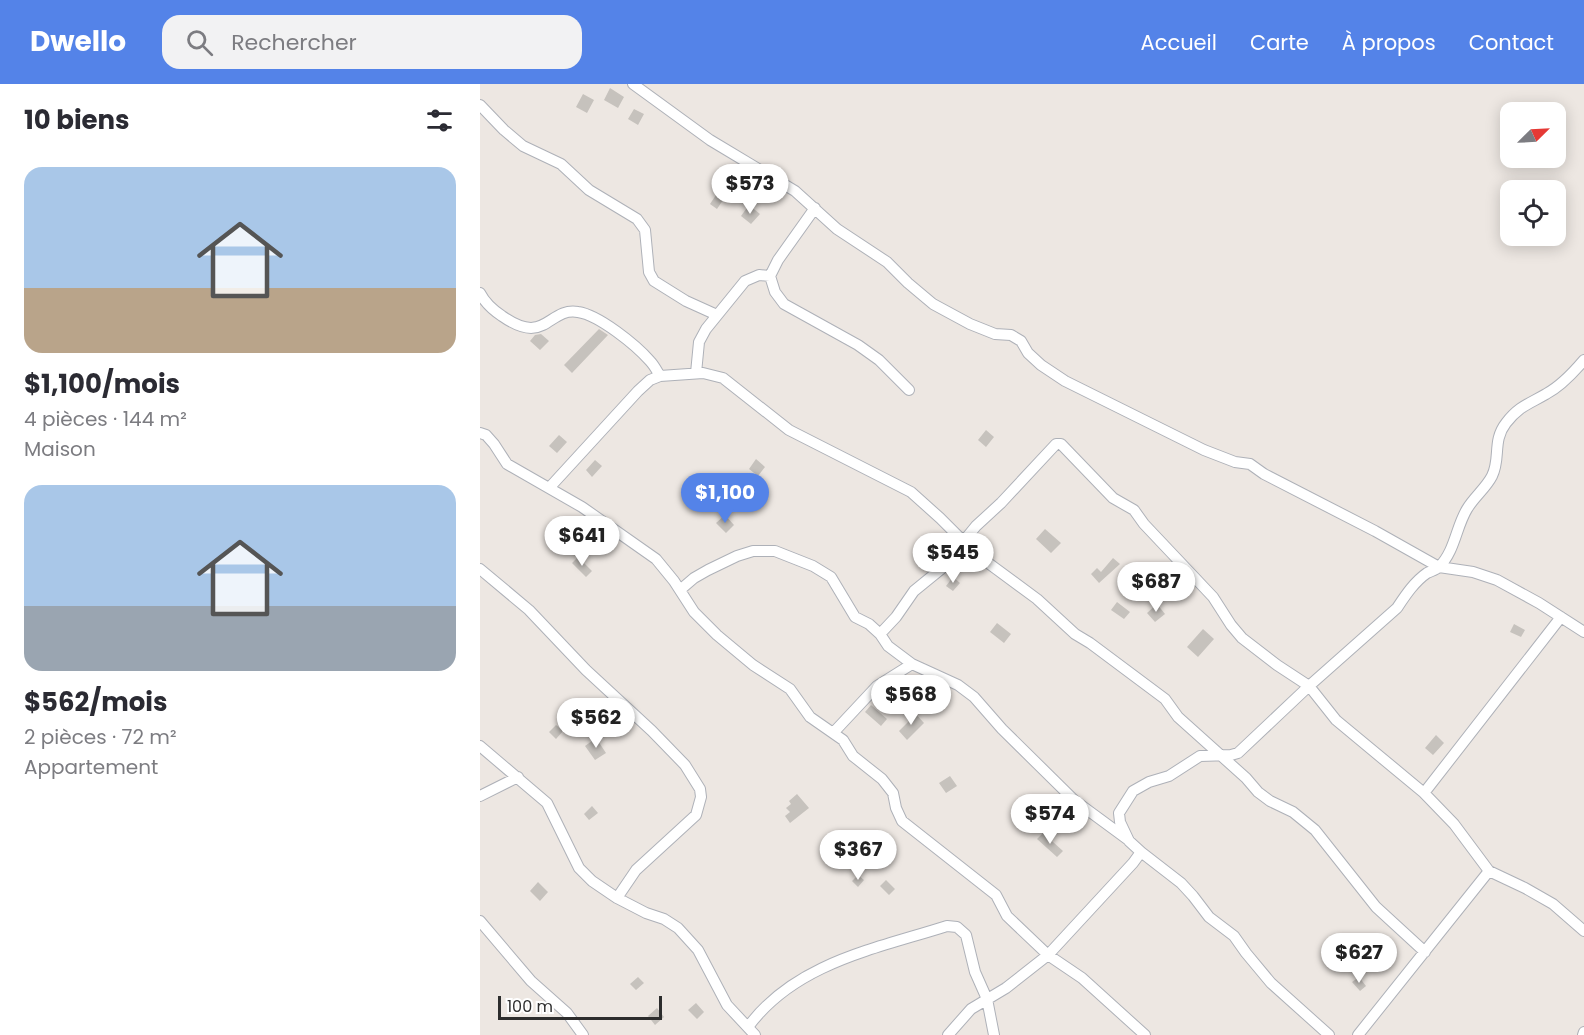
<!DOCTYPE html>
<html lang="fr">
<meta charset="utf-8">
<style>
:root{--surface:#fff;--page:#f2f2f3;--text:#2b2b33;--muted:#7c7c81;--accent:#5483e8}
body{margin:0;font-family:Poppins,sans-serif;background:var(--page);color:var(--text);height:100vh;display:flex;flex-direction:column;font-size:22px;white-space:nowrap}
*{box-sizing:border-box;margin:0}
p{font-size:20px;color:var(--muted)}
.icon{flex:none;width:33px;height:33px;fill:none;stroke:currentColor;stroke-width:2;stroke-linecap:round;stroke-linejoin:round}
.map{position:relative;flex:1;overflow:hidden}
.panel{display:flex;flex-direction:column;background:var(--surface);width:480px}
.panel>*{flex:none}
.needle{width:39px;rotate:66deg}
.fabs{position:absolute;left:1020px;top:18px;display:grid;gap:12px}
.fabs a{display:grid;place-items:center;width:66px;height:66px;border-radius:12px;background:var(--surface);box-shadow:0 3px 15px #0003;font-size:30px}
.scale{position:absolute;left:18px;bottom:15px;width:164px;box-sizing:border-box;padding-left:6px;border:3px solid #2d2d2d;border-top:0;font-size:16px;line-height:21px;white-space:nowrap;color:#2d2d2d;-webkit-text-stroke:4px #fff;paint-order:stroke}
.price{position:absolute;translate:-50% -51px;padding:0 14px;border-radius:21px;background:#fff;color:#222;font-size:20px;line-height:39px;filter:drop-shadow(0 2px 3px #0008)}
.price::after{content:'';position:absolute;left:50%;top:36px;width:18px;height:14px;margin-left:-9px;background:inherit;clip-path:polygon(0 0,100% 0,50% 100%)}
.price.active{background:var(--accent);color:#fff}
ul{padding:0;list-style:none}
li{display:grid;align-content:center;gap:12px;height:318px;padding:0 24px}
li span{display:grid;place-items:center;height:186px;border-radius:18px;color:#555}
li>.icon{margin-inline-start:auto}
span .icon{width:108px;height:108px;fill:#fffc;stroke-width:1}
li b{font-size:26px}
h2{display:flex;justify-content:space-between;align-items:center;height:72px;padding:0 24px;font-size:26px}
header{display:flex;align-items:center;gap:36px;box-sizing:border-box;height:84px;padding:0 30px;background:var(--accent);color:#fff}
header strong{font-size:28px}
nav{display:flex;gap:33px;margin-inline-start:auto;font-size:21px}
.search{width:420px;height:54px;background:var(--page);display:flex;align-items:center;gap:15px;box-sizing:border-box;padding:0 21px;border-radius:18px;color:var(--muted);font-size:22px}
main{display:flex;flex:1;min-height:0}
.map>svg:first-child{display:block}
.building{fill:#c6c2bd}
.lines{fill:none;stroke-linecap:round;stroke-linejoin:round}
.street-casing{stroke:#aeb1b8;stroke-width:12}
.street{stroke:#fff;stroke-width:10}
</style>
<header>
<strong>Dwello</strong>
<div class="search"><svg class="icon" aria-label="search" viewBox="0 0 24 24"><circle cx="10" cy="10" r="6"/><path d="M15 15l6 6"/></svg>Rechercher</div>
<nav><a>Accueil</a><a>Carte</a><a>À propos</a><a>Contact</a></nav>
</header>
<main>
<section class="panel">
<h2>10 biens<svg class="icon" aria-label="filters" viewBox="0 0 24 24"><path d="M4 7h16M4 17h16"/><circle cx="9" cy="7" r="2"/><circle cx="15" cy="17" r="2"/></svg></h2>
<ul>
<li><span style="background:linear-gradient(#a9c7e8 65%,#b9a48a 0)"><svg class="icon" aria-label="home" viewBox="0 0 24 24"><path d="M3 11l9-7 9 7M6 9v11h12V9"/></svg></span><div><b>$1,100/mois</b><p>4 pièces · 144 m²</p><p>Maison</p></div></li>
<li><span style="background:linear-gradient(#a9c7e8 65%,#9aa5b1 0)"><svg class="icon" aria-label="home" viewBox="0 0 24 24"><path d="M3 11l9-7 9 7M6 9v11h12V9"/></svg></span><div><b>$562/mois</b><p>2 pièces · 72 m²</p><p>Appartement</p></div></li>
</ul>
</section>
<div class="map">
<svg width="1104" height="951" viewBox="0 0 1104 951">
<rect width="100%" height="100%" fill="#ede7e2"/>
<!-- building -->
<path class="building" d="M130 4 144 13 138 24 124 16Z
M103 10 114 16 107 29 96 23Z
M154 25 164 30 158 41 148 35Z
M240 105 247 110 237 125 230 120Z
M269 121 280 130 271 140 261 132Z
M119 245 128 251 92 289 84 281Z
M61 250 69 257 60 266 50 257 55 251Z
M506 346 514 353 506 363 498 356Z
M79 351 87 358 77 369 69 362Z
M276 375 285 383 278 392 269 385Z
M115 376 122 382 112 393 106 386Z
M245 431 254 441 246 449 236 439Z
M565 445 581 459 571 469 556 455Z
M98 473 112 487 106 493 92 479Z
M633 474 640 480 619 499 611 490 617 484 621 488Z
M473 493 480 499 473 507 466 502Z
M637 518 650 528 644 535 631 526Z
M677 520 685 530 675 538 667 529Z
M517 539 531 550 524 559 510 548Z
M1034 540 1045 546 1041 553 1030 548Z
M723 545 734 555 718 573 707 563Z
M391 621 407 635 401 642 385 628Z
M102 626 111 633 104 642 95 635Z
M434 628 444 639 427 656 419 647 429 637 427 635Z
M76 641 83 647 76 655 69 648Z
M956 651 964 659 953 671 945 664Z
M116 654 126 669 115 676 105 662Z
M470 692 477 702 466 709 459 699Z
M317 710 329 724 310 739 305 732 310 728 306 724 311 720 309 717Z
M112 722 118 729 109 736 104 730Z
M563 749 583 767 577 773 557 755Z
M378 791 384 796 378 803 372 797Z
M406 796 415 805 409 811 400 802Z
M58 798 68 808 60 817 50 807Z
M158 893 164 899 156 906 150 900Z
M879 893 886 902 880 907 872 898Z
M216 919 224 928 217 935 208 926Z
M177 924 184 933 175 941 168 932Z"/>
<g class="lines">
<defs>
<path id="street" d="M153 0 230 56 315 107 357 145 407 178 428 199 453 220 490 240 515 250 531 251 541 257 548 269 561 281 585 297 724 366 755 378 770 380 784 390 895 447 959 483 993 488 1017 496 1059 519 1104 548
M0 21 24 46 43 62 81 80 109 106 157 135 165 146 169 188 174 197 206 217 237 231
M335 124 298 176 290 192 295 208 304 220 378 261 399 276 429 306
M0 209C5 219 13 226 22 232 66 263 68 223 98 228 119 231 156 261 170 277 174 281 177 287 180 292
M216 289 219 258 226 245 265 197 279 191 290 192
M0 349 6 351 14 360 27 380 102 423 176 475 194 497 214 528 237 551 273 581 310 605 330 633 363 656 373 672 402 695 413 709 416 724 422 737 516 811 527 832 568 871 602 894 665 951
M70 403 158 307 170 296 180 292 223 289 243 294 309 346 431 408 460 434 496 470 557 515 595 550 610 559 685 615 698 633 766 694 778 708 790 717 813 728 835 746 896 823 945 868
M0 485 49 526 106 586 172 647 205 681 220 705 221 713 216 731 156 786 137 814
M200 506 214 494 228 486 257 472 273 467H295L333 482 351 493 375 533 389 540 400 550 408 562 432 580 478 601 494 613 522 645 594 716 647 755
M400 550 416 533 434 507 461 485 496 442 521 419 576 360H581L633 414 654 426 664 440 733 513 751 541 762 554 797 581 829 602 856 636 944 709 974 740 1009 787 1045 804 1073 820 1104 847
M354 648 397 602 432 580
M0 662 67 719 99 784 112 797 137 814 166 829 184 835 198 844 218 866 247 921 275 951
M944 709 1081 533
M0 712 38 693
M661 768 701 799 713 812 729 833 754 852 766 869 791 899 849 951
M0 837 51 897 87 929 103 951
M268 943C315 879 395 865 467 842L477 843 486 851 495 888 507 915 514 951
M468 951 491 925 526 904 568 871 653 779 661 768 649 757 640 738 639 729 653 707 669 698 689 692 720 672 751 671 758 669 829 602 917 524C925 512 934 498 947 489 951 487 956 486 959 483 975 467 976 443 987 425 994 413 1006 404 1012 392 1021 374 1012 357 1026 339 1039 322 1049 320 1066 310 1081 302 1093 289 1104 276
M878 951 1009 787
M1103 951 1104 948"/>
</defs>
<!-- street casing -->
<use href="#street" class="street-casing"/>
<!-- street -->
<use href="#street" class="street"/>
</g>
</svg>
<div class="fabs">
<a><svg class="needle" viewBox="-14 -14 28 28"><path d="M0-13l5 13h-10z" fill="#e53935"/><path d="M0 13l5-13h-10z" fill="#7c7c81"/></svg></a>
<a><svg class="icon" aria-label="locate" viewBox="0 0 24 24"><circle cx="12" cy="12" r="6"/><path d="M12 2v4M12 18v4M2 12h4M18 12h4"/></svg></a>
</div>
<div class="scale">100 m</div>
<b class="price" style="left:270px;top:131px">$573</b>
<b class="price active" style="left:245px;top:440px">$1,100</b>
<b class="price" style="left:102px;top:483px">$641</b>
<b class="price" style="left:473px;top:500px">$545</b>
<b class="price" style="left:676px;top:529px">$687</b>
<b class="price" style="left:431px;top:642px">$568</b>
<b class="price" style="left:116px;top:665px">$562</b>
<b class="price" style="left:570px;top:761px">$574</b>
<b class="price" style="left:378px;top:797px">$367</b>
<b class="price" style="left:879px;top:900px">$627</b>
</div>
</main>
